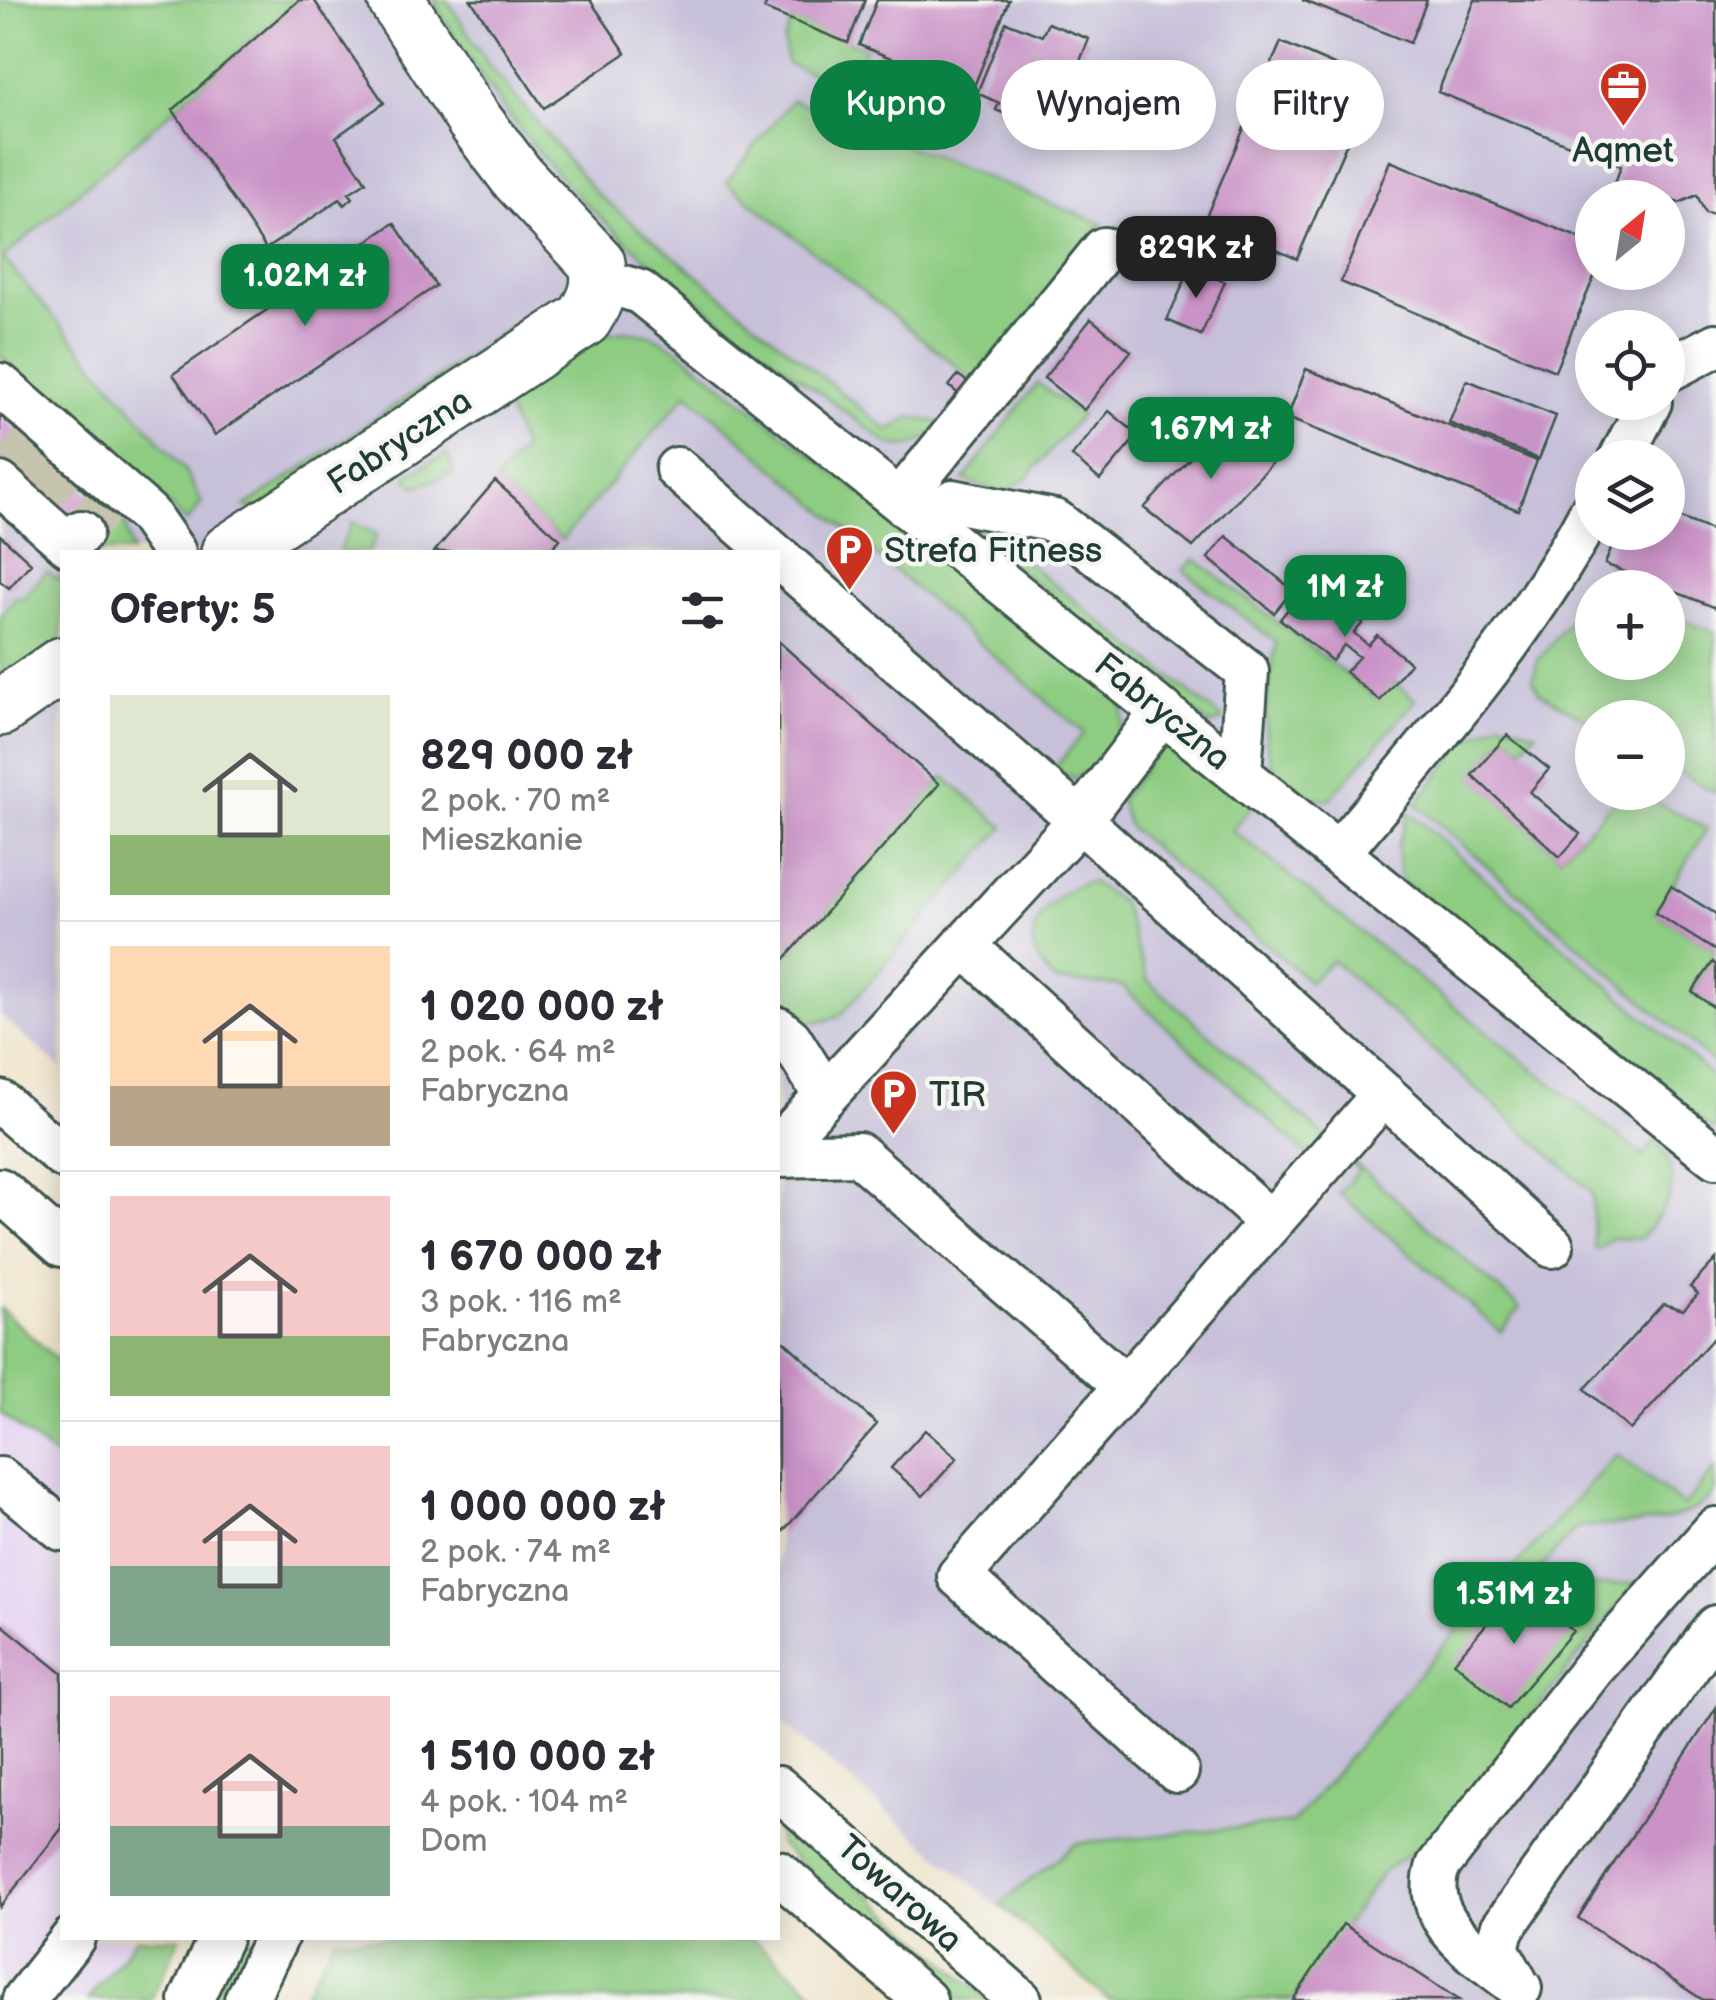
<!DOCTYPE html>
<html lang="pl">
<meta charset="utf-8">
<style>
:root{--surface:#fff;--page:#f7f7f7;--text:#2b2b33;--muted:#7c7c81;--line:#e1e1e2;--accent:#0b8043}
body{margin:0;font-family:"Balsamiq Sans",sans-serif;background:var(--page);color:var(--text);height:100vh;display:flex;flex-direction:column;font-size:38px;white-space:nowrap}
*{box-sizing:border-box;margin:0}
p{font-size:32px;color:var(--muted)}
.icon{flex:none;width:55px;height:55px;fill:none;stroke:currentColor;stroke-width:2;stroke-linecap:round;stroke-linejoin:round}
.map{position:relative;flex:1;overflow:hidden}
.side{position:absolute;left:60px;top:550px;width:720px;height:1390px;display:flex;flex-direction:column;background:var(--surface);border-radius:0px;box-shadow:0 5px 25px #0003}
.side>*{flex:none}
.top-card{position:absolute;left:810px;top:60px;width:755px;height:90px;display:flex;gap:20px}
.needle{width:65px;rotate:30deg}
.buttons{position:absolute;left:1575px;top:180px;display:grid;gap:20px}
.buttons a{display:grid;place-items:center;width:110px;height:110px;border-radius:50%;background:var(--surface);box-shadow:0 5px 25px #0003;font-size:50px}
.price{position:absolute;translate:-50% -85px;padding:0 22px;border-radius:20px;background:var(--accent);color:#fff;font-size:32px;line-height:65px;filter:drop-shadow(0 2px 5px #0008)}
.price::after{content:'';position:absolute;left:50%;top:60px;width:30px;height:22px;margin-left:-15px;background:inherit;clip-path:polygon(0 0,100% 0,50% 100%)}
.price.selected{background:#222;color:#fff}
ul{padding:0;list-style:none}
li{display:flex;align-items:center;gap:30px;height:250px;padding:0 50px}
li+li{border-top:2px solid var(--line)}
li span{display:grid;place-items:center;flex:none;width:280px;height:200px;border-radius:0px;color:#555}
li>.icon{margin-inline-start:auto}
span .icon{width:120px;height:120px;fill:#fffc;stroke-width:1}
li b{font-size:42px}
h2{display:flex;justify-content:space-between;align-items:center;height:120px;padding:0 50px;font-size:42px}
.chip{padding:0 35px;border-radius:45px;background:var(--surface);box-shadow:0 5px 25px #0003;font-size:35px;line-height:90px}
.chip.selected{background:var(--accent);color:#fff}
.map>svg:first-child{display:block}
.built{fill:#e5d3f1}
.industrial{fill:#c7c0d9;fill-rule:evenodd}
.green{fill:#8ecc82;stroke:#56845b;stroke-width:2.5}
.building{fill:#ca93c7}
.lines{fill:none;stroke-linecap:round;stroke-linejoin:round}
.minor-tunnel{stroke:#c6c3ae;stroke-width:42;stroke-dasharray:42 21;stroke-linecap:butt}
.minor-casing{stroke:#3e564b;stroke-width:48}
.major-casing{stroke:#3e564b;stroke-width:60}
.minor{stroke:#fff;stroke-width:42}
.major{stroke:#fff;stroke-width:55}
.labels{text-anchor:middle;stroke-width:9;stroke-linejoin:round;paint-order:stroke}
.poi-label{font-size:35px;fill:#1f3d34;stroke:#f6f6f2;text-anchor:start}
.street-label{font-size:35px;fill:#1f3d34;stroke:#f6f6f2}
</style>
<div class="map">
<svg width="1716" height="2000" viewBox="0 0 1716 2000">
<rect width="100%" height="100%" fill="#f6f6f2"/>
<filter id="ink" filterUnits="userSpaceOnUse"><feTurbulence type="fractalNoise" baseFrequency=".01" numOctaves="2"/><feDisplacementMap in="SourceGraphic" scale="20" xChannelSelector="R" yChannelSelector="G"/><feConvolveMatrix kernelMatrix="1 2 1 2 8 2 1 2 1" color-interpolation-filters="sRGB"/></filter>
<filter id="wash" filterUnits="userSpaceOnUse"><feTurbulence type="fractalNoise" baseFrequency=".0048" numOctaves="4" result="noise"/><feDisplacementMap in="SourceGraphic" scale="40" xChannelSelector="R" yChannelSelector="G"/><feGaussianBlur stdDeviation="2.25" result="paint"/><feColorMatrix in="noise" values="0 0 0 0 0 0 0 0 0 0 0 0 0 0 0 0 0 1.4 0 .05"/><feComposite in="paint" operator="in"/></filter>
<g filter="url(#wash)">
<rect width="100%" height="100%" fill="#f0e5cd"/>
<!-- built -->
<path class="built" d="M0 1413 62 1462V1938H165L136 2000H0Z"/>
<!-- industrial -->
<path class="industrial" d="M258 0H1716V2000H1108L778 1719V552H62V1069L0 1015V203ZM1592 198H1668V272H1592ZM1592 328H1668V402H1592ZM1592 458H1668V532H1592ZM1592 588H1668V662H1592ZM1592 718H1668V792H1592Z"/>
<!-- green -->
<path class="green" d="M0 0H299L3 258 184 469 202 503 187 522 0 356Z
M433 0H447L488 64 597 194 889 431 910 417 945 423C926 439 913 453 888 444 788 367 680 294 589 207 527 147 476 73 433 0Z
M792 20 866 48 843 84 787 64 784 41Z
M792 100 1103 224 976 382 726 182Z
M538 309 547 319 263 510 245 507Z
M626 331 652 335 677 349 1120 697C1133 729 1103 764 1076 778L1052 771 1084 733 687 393 562 540 495 481 523 449 504 401 607 333Z
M1037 383 1081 415 1026 479 1001 494 964 480Z
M447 454 454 472 417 487 407 481 409 474Z
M117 513 126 528 132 552H82Z
M352 522 377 534 369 552H339Z
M976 525 986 530 1224 720 1210 725 970 529Z
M1195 559 1379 700 1394 682 1416 700 1329 800C1242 790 1267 706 1276 642L1183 570Z
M47 571 57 580 62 574V649L0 690V615L17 596 22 599Z
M1587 582 1602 587 1592 588V662H1668V614L1716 633V793L1668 766V718H1592V723L1539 692 1533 679 1538 660 1575 614Z
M1501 721 1537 732 1522 747 1506 735 1473 775 1560 857 1622 793H1641L1707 829 1655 913 1716 951 1692 991 1716 1009V1065L1416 804 1465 742Z
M1171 745 1253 804 1232 830 1643 1156 1656 1139C1684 1180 1671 1205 1640 1239L1612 1238 1598 1250 1594 1247 1592 1192 1332 960 1310 982 1128 826 1120 800 1156 753Z
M944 777 1004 827 840 1016C814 1027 800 1021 778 1005V960L781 962Z
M1409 812 1716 1080V1132L1400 879 1397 848Z
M1091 882 1122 903 1148 981 1520 1308 1501 1332 1339 1193 1359 1170 1329 1145 1307 1155 1122 986 1054 981C1044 968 1032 956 1033 939 1034 911 1067 885 1091 882Z
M0 1308 62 1364V1462L0 1413Z
M1617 1454 1684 1506 1716 1468V1492C1685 1529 1622 1523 1577 1527L1540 1569 1538 1590 1636 1583 1437 1835 1382 1873 1293 2000H1108L1000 1904 1077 1843 1293 1823 1435 1655Z
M778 1815 989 2000H954L778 1844Z
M136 1938H180L151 2000H87Z
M240 1938H259L229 2000H211Z
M335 1938H751L824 2000H300Z"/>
<g id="blocks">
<!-- building -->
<path class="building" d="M299 0H314L384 103 336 137 366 182 349 193 353 198 344 205 340 199 266 249 173 110Z
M471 0H590L626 53 544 108Z
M768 0H865L848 43 764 9Z
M877 0H1009L972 91 859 45Z
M1302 0H1427L1410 43Z
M1475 0H1716V215L1705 213 1697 195 1679 203 1615 183 1621 166 1438 92Z
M1006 22 1042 36 1048 23 1089 39 1045 146 1020 133 1024 122 996 110 999 103 977 93Z
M1281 42 1373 82 1297 259 1205 219Z
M1390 161 1592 243 1596 272 1555 371 1341 282Z
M394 223 436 286 215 435 173 374Z
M1191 267 1225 282 1201 335 1167 320Z
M1091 319 1131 351 1084 410 1044 378Z
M1306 369 1537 461 1518 510 1287 418Z
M958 375 971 384 961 396 949 386Z
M1467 380 1556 416 1539 459 1449 423Z
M0 404 8 411 2 417 113 517 91 542 0 460Z
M1109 411 1138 435 1100 480 1072 456Z
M1230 415 1276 459 1193 547 1144 508Z
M495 481 560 539 549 552H434Z
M1668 513 1716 532V608L1605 564 1618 532H1668Z
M0 535 31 563 9 588 0 581Z
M1226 536 1293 590 1274 613 1208 558Z
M1312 581 1363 623 1354 633 1368 645 1377 635 1410 663 1380 701 1345 672 1359 657 1344 645 1332 661 1280 619Z
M778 641 939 784 781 963 778 960Z
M1507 735 1549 769 1530 792 1580 834 1560 857 1472 775Z
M1671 886 1716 914V951L1655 913Z
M1713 962 1716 965V1009L1692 992Z
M1716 1259V1335L1630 1430 1585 1389 1663 1304 1683 1310 1698 1294 1690 1287Z
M778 1336 877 1424 778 1537Z
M925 1430 957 1458 923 1496 891 1468Z
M1520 1585 1573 1631 1508 1708 1454 1662Z
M0 1623 62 1673V1828L0 1907Z
M1716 1708V2000H1703L1578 1918Z
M1343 1924 1459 2000H1293Z"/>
</g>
</g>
<g filter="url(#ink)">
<use href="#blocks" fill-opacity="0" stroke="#3e564b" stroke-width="2.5"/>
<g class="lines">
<!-- minor-tunnel -->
<path class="minor-tunnel" d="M9 469 31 444
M40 496 62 471
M81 532 102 507"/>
<defs>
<path id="minor" d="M601 280 640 292 1716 1157
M1668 370 1716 345
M0 385 148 514 174 552
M1621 458 1650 402
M677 469 772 552
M0 484 69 545 81 532
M900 500 1104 249
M932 526 953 501 1055 521 1247 671 1240 773
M778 557 1080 820 1163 711
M1339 852C1430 743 1525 637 1592 510
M964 945 1270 1222
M778 1029 790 1039 825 1095
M0 1102 62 1156
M778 1147 1080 820 1552 1246
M778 1156 858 1154 1125 1386
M0 1190 62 1245
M0 1479 62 1529
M1177 1771 959 1576 1384 1094
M778 1788 1020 2000
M778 1872 925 2000
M1516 1982 1497 1949 1502 1929 1716 1627
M1520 1988C1481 1956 1419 1923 1438 1866L1593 1668 1716 1529
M24 2000 73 1938
M191 2000 220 1938
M246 2000 276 1938"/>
<path id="major" d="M229 552 584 319C596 300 602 286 597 263L518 178 474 120 396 0
M0 708 62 665"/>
</defs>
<!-- minor casing -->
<use href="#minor" class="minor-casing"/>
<!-- major casing -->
<use href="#major" class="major-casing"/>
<!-- minor -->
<use href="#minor" class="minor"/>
<!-- major -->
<use href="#major" class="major"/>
</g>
</g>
<!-- icons -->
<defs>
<symbol id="office-pin" viewBox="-11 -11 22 30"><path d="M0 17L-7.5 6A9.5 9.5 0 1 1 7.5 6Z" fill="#c8321e" stroke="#f6f6f2"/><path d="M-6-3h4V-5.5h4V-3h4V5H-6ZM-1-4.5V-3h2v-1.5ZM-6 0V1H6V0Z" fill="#fff"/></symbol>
<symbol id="parking-pin" viewBox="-11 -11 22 30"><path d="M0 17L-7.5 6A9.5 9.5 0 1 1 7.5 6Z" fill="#c8321e" stroke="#f6f6f2"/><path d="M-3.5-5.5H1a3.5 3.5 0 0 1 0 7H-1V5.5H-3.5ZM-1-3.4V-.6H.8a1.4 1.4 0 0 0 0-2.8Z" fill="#fff"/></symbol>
</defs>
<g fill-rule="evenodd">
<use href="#office-pin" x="1596" y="58" width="55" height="75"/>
<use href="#parking-pin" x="822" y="522" width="55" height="75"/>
<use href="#parking-pin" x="866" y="1066" width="55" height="75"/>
</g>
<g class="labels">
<!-- poi labels -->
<g class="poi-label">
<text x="1623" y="162" text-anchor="middle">Aqmet</text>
<text x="884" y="562">Strefa Fitness</text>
<text x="929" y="1106">TIR</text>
</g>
<!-- street labels -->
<g class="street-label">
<text transform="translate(399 441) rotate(-33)" y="12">Fabryczna</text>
<text transform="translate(1163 711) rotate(39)" y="12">Fabryczna</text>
<text transform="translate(900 1893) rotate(42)" y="12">Towarowa</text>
</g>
</g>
</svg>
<div class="buttons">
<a><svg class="needle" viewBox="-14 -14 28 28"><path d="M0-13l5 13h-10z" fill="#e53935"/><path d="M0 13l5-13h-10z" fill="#7c7c81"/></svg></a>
<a><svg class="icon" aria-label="locate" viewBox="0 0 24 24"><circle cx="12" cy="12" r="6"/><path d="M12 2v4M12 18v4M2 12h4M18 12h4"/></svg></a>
<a><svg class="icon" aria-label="layers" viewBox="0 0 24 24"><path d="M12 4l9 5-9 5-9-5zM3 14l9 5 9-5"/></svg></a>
<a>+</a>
<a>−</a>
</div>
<b class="price selected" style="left:1196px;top:301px">829K zł</b>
<b class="price" style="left:305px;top:329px">1.02M zł</b>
<b class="price" style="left:1211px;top:482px">1.67M zł</b>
<b class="price" style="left:1345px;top:640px">1M zł</b>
<b class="price" style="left:1514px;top:1647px">1.51M zł</b>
<div class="top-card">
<a class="chip selected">Kupno</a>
<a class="chip">Wynajem</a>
<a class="chip">Filtry</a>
</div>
<section class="side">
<h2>Oferty: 5<svg class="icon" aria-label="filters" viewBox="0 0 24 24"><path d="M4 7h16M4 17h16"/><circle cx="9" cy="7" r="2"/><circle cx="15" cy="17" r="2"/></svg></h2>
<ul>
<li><span style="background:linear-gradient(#dfe7d0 70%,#8fb573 0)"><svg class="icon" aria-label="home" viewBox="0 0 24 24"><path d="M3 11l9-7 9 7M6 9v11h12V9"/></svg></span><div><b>829 000 zł</b><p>2 pok. · 70 m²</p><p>Mieszkanie</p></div></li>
<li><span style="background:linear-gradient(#ffd9b3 70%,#b9a48a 0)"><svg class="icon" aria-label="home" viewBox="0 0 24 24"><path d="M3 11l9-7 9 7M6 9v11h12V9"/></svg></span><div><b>1 020 000 zł</b><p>2 pok. · 64 m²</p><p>Fabryczna</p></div></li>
<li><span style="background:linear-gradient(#f6c9c9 70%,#8fb573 0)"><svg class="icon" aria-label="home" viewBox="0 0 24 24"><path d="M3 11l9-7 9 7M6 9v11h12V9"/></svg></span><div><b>1 670 000 zł</b><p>3 pok. · 116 m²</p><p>Fabryczna</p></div></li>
<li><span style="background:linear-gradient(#f6c9c9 60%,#7fa58c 0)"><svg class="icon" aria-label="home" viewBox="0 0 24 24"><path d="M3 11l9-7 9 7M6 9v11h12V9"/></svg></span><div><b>1 000 000 zł</b><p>2 pok. · 74 m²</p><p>Fabryczna</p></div></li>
<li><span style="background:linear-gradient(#f6c9c9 65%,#7fa58c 0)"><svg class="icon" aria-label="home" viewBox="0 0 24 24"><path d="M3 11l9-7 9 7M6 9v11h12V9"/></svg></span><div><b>1 510 000 zł</b><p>4 pok. · 104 m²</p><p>Dom</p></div></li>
</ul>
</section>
</div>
